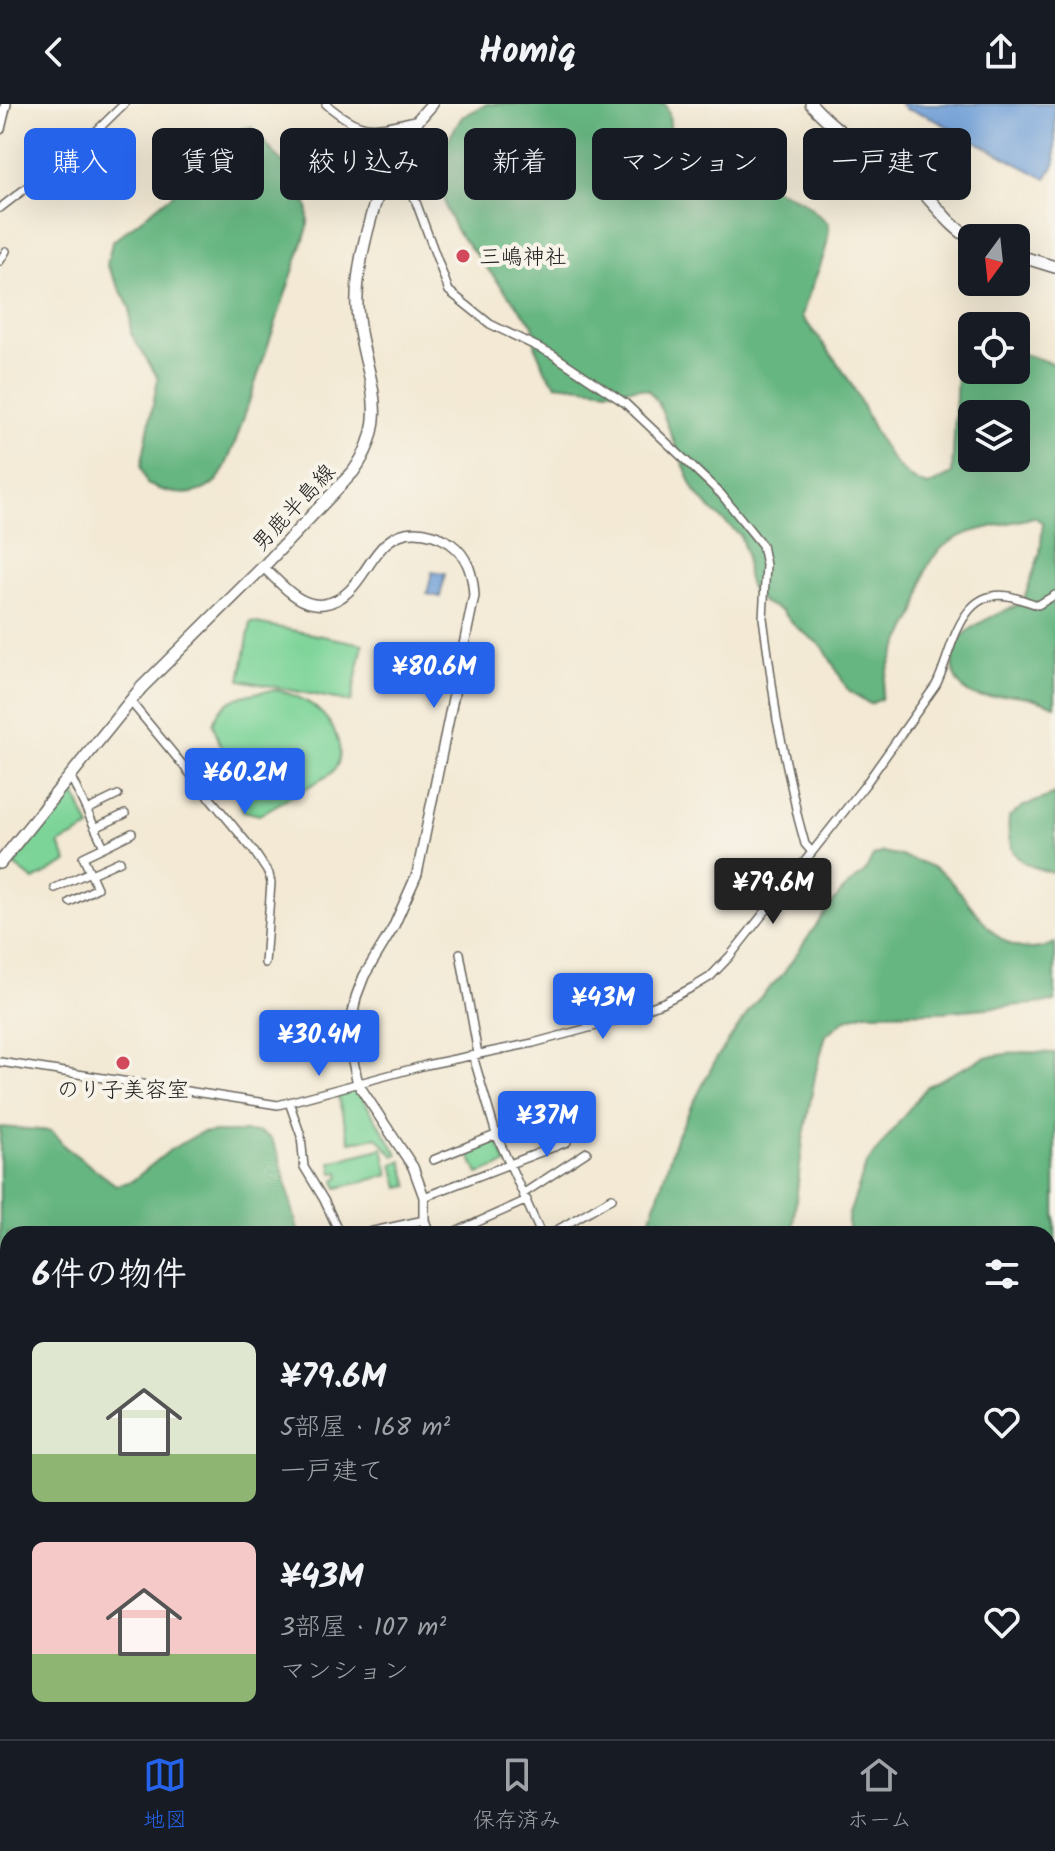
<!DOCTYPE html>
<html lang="ja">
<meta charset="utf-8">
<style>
:root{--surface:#171b24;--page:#20242c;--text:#f1f3f6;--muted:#9ea1a6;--line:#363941;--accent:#2563eb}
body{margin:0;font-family:Kalam,"Klee One",sans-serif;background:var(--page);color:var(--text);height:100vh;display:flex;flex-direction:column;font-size:30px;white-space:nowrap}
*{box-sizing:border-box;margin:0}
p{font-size:26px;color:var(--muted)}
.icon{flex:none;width:44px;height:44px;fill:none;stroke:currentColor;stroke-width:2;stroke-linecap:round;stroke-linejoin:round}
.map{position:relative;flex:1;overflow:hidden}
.drawer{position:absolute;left:0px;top:1122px;width:1056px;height:514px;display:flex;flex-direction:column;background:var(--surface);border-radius:24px 24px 0 0;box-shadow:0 8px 32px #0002}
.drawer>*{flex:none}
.hud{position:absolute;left:24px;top:24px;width:1008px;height:72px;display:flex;gap:16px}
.needle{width:52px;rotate:195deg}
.controls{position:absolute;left:958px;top:120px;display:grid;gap:16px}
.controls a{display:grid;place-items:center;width:72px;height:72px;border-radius:12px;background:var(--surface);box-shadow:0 8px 32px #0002;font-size:40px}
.price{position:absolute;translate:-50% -68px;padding:0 18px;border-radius:8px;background:var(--accent);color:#fff;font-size:26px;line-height:52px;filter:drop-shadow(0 2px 4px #0008)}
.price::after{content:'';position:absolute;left:50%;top:48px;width:24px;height:18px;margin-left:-12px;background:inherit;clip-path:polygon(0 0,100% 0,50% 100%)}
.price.on{background:#222;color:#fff}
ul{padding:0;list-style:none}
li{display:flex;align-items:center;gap:24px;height:200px;padding:0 32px}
li span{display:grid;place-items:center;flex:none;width:224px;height:160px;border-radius:12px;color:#555}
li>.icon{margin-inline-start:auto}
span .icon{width:96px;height:96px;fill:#fffc;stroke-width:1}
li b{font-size:34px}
h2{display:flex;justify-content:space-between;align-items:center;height:96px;padding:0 32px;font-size:34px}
.chip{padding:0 28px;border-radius:12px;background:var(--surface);box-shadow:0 8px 32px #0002;font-size:28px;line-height:72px}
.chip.on{background:var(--accent);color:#fff}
header{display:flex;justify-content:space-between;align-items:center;height:104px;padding:0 32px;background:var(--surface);font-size:36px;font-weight:700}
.dock{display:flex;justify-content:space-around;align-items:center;height:112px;border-top:2px solid var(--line);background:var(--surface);font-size:22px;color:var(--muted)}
.dock a{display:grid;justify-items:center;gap:4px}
.dock .on{color:var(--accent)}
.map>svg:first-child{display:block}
.green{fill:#7dd499;stroke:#4c785a;stroke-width:2}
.forest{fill:#66b681;stroke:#41694e;stroke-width:2;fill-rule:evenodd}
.water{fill:#6e9fd8;stroke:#455e7a;stroke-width:2}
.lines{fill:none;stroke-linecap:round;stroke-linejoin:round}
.stream{stroke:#6e9fd8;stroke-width:2}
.minor-casing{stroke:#67645c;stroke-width:10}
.tertiary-casing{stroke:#67645c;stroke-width:12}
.primary-casing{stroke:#67645c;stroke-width:14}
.minor{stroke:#fff;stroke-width:7}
.tertiary{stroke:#fff;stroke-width:9}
.primary{stroke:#fff;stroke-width:11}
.poi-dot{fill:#d1495b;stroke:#f7f3e8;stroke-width:3}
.labels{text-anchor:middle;stroke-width:8;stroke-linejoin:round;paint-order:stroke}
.poi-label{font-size:22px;fill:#1c1c1c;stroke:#f7f3e8;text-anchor:start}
.street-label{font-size:22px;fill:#1c1c1c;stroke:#f7f3e8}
</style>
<header><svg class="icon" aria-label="back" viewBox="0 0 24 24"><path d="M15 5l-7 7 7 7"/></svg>Homiq<svg class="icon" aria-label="share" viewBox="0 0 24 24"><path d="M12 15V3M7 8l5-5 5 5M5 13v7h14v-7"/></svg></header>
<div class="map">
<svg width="1055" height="1635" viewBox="0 0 1055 1635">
<rect width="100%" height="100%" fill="#f7f3e8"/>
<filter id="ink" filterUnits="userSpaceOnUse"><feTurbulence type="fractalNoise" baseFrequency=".0125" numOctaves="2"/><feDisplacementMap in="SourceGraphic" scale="16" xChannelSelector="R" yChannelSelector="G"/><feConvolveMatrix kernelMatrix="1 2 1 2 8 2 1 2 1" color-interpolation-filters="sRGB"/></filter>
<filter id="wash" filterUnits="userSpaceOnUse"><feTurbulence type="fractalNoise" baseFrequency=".006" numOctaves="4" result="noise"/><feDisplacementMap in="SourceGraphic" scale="32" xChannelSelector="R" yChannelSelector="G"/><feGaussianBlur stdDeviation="1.8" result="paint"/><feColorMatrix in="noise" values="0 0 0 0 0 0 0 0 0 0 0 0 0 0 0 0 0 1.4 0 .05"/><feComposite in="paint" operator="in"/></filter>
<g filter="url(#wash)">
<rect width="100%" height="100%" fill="#f3e9d4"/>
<!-- green -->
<path class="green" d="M251 518 363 540 351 598 240 576Z
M277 586C291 590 306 595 317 605 335 620 351 654 329 671L259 711 243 707 213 620C220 593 252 588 277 586Z
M71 680 90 724 59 740 67 758 34 776 14 761Z
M348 985 359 989 398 1050 394 1052 377 1033 350 1038 337 990Z
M495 1033 507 1060 478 1070 467 1045Z
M383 1044 389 1071 337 1084 335 1075 340 1073 339 1068 333 1069 331 1058Z
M402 1057 409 1082 399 1084 393 1060Z"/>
<!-- forest -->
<path class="forest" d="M487 0H665L669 9 671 32 685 50C712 52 734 41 744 71L803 97 829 120C829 154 809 180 802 213 821 236 840 260 854 285 871 317 889 372 928 382L952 370 957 273 972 264V266H1016L1017 248 1055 260V602C1043 597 1026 592 1013 591 1001 590 988 595 976 592 964 588 955 578 953 565 948 523 994 514 1023 498L1040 449 1043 419 1034 413C1001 423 954 423 932 455 920 471 923 496 913 514 898 541 885 564 881 595L870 600 848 586 823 543 795 522 782 507 762 498 751 484 747 472 746 450 740 431 709 404 694 386 658 298 648 286 639 284 609 286 556 280 546 268 536 245 533 221 456 126 446 104 438 72V52L462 13ZM972 310H1016V354H972Z
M251 23 288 65 308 104V123L234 342C229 352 225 368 217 376 198 396 169 391 147 380L141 363 158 274 131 230 130 204 107 161 112 138 173 90 232 27Z
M1055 690V769C1019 762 1005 751 1009 713L1022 703Z
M883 748C898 751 931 759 942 769 976 797 998 866 1055 839V898L942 908 866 909 846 915 826 931 816 967 803 1037 793 1121 790 1130H646L677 1031 716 955 754 900 783 870 828 804 845 784 865 768 873 752Z
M1022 948 1055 949V1635H215L205 1628H1048V1130H848V1113L866 1061 927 982 985 953Z
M0 1023 52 1027 64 1042 116 1081 132 1077 170 1046 202 1028H259L271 1034 279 1052 299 1130H8V1553H0Z"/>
<!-- water -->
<path class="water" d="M900 0H1055V59L1046 75 926 11 905 5Z
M432 468 445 470 440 493 427 490Z"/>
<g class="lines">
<!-- stream -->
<path class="stream" d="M0 1541 8 1545
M217 1628 229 1635"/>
</g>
</g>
<g filter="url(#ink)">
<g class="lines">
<defs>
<path id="minor" d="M326 0C363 32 375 25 419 15
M391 56 413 90 449 187 490 220 552 250 625 299 721 390 762 441 766 461 763 514 777 616 798 714 805 740 812 748
M0 104 82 41 124 0
M0 157 6 147
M130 597 253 746 269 770 271 779 265 859
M87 706 118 691
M95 724 125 710
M104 743 132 729
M91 770 120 757
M55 784 90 768
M70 798 97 784 83 753 104 743 70 671
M460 849 478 950
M473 952 496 1030 541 1130
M0 958 278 1001 426 961 533 939 611 918 664 898 695 882 710 873 730 852 865 681 936 581C952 550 958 484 1008 492 1018 494 1028 498 1038 501L1055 491
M289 998 301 1032 304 1063 324 1096 340 1130
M433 1056 558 1006
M524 1089 587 1048
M424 1093 567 1038
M360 1130 424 1116
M451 1130 527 1096
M550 1130 612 1094"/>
<path id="tertiary" d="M0 25 6 0
M263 463C280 478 299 504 324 500 368 493 368 428 415 428 428 428 439 432 450 439 468 452 473 471 474 492L417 770 393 824 364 872 356 893 351 920V948L358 980 413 1063 424 1093V1116L429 1130"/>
<path id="primary" d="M811 0C839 31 875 51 909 76 932 93 946 121 972 135
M1016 151 1055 163
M0 759 141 584 263 463 353 368C397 307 360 267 357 203 355 159 379 69 405 33 413 22 423 10 432 0"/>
</defs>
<!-- minor casing -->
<use href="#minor" class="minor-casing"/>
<!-- tertiary casing -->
<use href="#tertiary" class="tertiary-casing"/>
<!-- primary casing -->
<use href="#primary" class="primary-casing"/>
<!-- minor -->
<use href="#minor" class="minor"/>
<!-- tertiary -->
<use href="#tertiary" class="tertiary"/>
<!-- primary -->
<use href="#primary" class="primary"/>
</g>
</g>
<!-- markers -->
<g class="poi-dot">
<circle cx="463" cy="152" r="8"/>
<circle cx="123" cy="959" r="8"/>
</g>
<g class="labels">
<!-- poi labels -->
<g class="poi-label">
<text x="479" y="160">三嶋神社</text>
<text x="123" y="993" text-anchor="middle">のり子美容室</text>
</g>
<!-- street labels -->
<g class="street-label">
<text transform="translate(293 403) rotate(-47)" y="8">男鹿半島線</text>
</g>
</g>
</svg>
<div class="controls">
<a><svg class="needle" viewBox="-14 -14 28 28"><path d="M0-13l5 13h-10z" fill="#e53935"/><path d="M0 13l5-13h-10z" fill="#9ea1a6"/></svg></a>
<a><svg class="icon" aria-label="locate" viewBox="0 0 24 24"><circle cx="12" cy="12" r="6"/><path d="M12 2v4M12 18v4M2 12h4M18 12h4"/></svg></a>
<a><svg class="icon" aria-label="layers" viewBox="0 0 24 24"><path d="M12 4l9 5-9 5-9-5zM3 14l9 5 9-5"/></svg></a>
</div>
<b class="price" style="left:434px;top:606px">¥80.6M</b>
<b class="price" style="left:245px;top:712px">¥60.2M</b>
<b class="price on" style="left:773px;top:822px">¥79.6M</b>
<b class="price" style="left:603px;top:937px">¥43M</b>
<b class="price" style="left:319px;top:974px">¥30.4M</b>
<b class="price" style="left:547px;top:1055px">¥37M</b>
<div class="hud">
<a class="chip on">購入</a>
<a class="chip">賃貸</a>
<a class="chip">絞り込み</a>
<a class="chip">新着</a>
<a class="chip">マンション</a>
<a class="chip">一戸建て</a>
</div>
<section class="drawer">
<h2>6件の物件<svg class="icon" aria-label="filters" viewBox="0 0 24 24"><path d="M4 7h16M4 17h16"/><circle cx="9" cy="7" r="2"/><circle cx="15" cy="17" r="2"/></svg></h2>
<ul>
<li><span style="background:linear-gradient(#dfe7d0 70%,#8fb573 0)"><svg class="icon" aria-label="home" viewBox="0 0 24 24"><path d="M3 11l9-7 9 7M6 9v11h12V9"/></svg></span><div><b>¥79.6M</b><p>5部屋 · 168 m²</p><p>一戸建て</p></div><svg class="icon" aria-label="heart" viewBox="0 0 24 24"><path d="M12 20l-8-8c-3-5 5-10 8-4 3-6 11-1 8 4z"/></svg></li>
<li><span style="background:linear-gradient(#f6c9c9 70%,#8fb573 0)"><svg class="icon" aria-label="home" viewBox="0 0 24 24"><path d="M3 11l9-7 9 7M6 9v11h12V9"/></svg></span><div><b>¥43M</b><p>3部屋 · 107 m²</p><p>マンション</p></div><svg class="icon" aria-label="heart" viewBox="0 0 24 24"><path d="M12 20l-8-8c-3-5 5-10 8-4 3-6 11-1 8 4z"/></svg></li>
</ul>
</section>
</div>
<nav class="dock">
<a class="on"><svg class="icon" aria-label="map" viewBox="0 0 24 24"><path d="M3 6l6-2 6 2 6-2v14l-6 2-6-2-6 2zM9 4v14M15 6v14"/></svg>地図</a>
<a><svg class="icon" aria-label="saved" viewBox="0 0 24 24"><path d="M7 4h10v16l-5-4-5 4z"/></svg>保存済み</a>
<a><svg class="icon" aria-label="home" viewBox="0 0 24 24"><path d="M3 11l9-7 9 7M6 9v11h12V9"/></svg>ホーム</a>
</nav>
